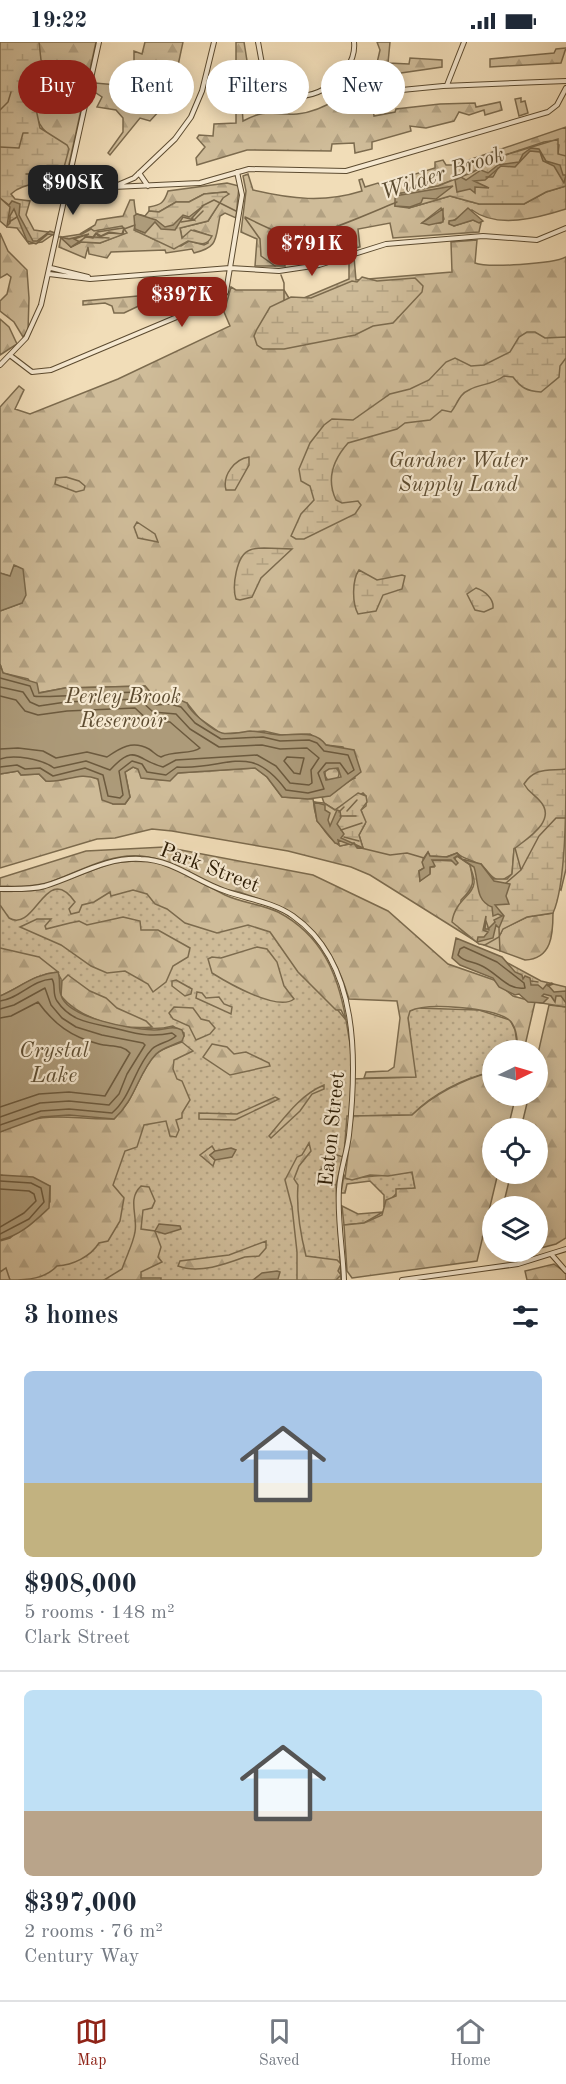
<!DOCTYPE html>
<meta charset="utf-8">
<style>
:root{--surface:#fff;--page:#f6f6f7;--text:#1f2937;--muted:#747a83;--line:#e0e1e3;--accent:#8f2418}
body{margin:0;font-family:"Old Standard TT",serif;background:var(--page);color:var(--text);height:100vh;display:flex;flex-direction:column;font-size:22px;white-space:nowrap}
*{box-sizing:border-box;margin:0}
p{font-size:20px;color:var(--muted)}
.icon{flex:none;width:33px;height:33px;fill:none;stroke:currentColor;stroke-width:2;stroke-linecap:round;stroke-linejoin:round}
.map{position:relative;height:1238px;overflow:hidden}
.details{display:flex;flex-direction:column;background:var(--surface);flex:1}
.details>*{flex:none}
.banner{position:absolute;left:18px;top:18px;width:531px;height:54px;display:flex;gap:12px}
.needle{width:39px;rotate:85deg}
.buttons{position:absolute;left:482px;top:998px;display:grid;gap:12px}
.buttons a{display:grid;place-items:center;width:66px;height:66px;border-radius:50%;background:var(--surface);box-shadow:0 3px 15px #0003;font-size:30px}
.price{position:absolute;translate:-50% -51px;padding:0 14px;border-radius:12px;background:var(--accent);color:#fff;font-size:20px;line-height:39px;filter:drop-shadow(0 2px 3px #0008)}
.price::after{content:'';position:absolute;left:50%;top:36px;width:18px;height:14px;margin-left:-9px;background:inherit;clip-path:polygon(0 0,100% 0,50% 100%)}
.price.on{background:#222;color:#fff}
ul{padding:0;list-style:none}
li{display:grid;align-content:center;gap:12px;height:318px;padding:0 24px}
li+li{border-top:2px solid var(--line)}
li span{display:grid;place-items:center;height:186px;border-radius:9px;color:#555}
li>.icon{margin-inline-start:auto}
span .icon{width:108px;height:108px;fill:#fffc;stroke-width:1}
li b{font-size:26px}
h2{display:flex;justify-content:space-between;align-items:center;height:72px;padding:0 24px;font-size:26px}
.chip{padding:0 21px;border-radius:27px;background:var(--surface);box-shadow:0 3px 15px #0003;font-size:21px;line-height:54px}
.chip.on{background:var(--accent);color:#fff}
.status{display:flex;justify-content:space-between;align-items:center;height:42px;padding:0 30px;background:var(--surface);direction:ltr}
.status svg{height:16px;fill:currentColor}
.dock{display:flex;justify-content:space-around;align-items:center;height:84px;border-top:2px solid var(--line);background:var(--surface);font-size:16px;color:var(--muted)}
.dock a{display:grid;justify-items:center;gap:3px}
.dock .on{color:var(--accent)}
.map>svg:first-child{display:block}
.grass{fill:url(#grass-dots);stroke:#7c6b4e;stroke-width:1.5}
.forest{fill:url(#forest-firs);stroke:#7c6b4e;stroke-width:1.5;fill-rule:evenodd}
.wetland{fill:url(#wetland-marsh);stroke:#7c6b4e;stroke-width:1.5}
.water{fill:#ad9b7a;stroke:#79674a;stroke-width:1.5;fill-rule:evenodd}
.lines{fill:none;stroke-linecap:round;stroke-linejoin:round}
.shore{stroke:#6c5a3e;stroke-width:1.5}
.stream{stroke:#79674a;stroke-width:1.5}
.minor-casing{stroke:#5c4b30;stroke-width:6}
.minor{stroke:#f6e9d1;stroke-width:4}
.labels{text-anchor:middle;stroke-width:4.5;stroke-linejoin:round;paint-order:stroke}
.park-label{font-size:21px;font-style:italic;fill:#5c4b30;stroke:#f6e9d1}
.street-label{font-size:21px;fill:#2a1a03;stroke:#f6e9d1}
.water-label{font-size:22px;font-style:italic;fill:#5e4e33;stroke:#f6e9d1}
</style>
<div class="status"><b>19:22</b><svg viewBox="0 0 49 12"><path d="M0 12V9h3v3zM5 12V6h3v6zM10 12V3h3v9zM15 12V0h3v12zM26 1h20v11H26zM47 4h2v5h-2z"/></svg></div>
<div class="map">
<svg width="566" height="1238" viewBox="0 0 566 1238">
<defs>
<pattern id="grass-dots" width="8" height="8" patternUnits="userSpaceOnUse" patternTransform="scale(1.5)"><rect width="8" height="8" fill="#cfbc99"/><path d="M2 2h.1M6 6h.1" fill="none" stroke="#b2a182" stroke-width="1.8" stroke-linecap="round"/></pattern>
<pattern id="forest-firs" width="22" height="20" patternUnits="userSpaceOnUse" patternTransform="scale(1.5)"><rect width="22" height="20" fill="#cfbc99"/><path d="M5 1l3.5 6h-7zM16 11l3.5 6h-7z" fill="#b2a182"/></pattern>
<pattern id="wetland-marsh" width="20" height="14" patternUnits="userSpaceOnUse" patternTransform="scale(1.5)"><rect width="20" height="14" fill="#cfbc99"/><path d="M1 5h8M5 5V1M11 12h8M15 12V8" fill="none" stroke="#b2a182"/></pattern>
</defs>
<rect width="100%" height="100%" fill="#f1ddb8"/>
<filter id="stains"><feTurbulence type="fractalNoise" baseFrequency=".00333" numOctaves="4"/><feColorMatrix values="0 0 0 0 .2 0 0 0 0 .09 0 0 0 0 .02 0 0 0 .5 -.17"/></filter>
<radialGradient id="worn" r=".72"><stop offset=".6" stop-color="#630" stop-opacity="0"/><stop offset="1" stop-color="#630" stop-opacity=".3"/></radialGradient>
<!-- grass -->
<path class="grass" d="M132 845 271 888 346 978 352 1014 351 1037 415 1035 408 976 409 969 416 966 479 968 510 978 515 988 518 1008H492V1030C464 1036 432 1052 412 1073L347 1074 344 1112 336 1143 341 1238H0V1198L10 1196 50 1144 0 1133V1090L139 1039 184 994V991L173 984C134 995 96 969 61 954V937L57 930 0 954V856L58 847Z
M412 1130 415 1146 397 1151 384 1164V1153L370 1139 347 1142 345 1151H341L344 1133 347 1137Z
M342 1164 358 1172 383 1170 364 1181 344 1183Z"/>
<!-- forest -->
<path class="forest" d="M0 0H96L68 127H58L53 96C37 85 30 67 40 48L53 44Z
M145 0H183L174 42 180 47 177 56 163 55 162 66 150 79 140 76 110 113 108 111 123 90V76L116 68 97 65 102 55 93 49 95 41 129 44 131 36 140 37 141 28 134 23V9L142 12Z
M236 0H244L248 25 240 33 243 79C269 65 272 74 297 72 321 70 364 46 371 23L377 21 380 8 377 0H390L388 21 409 22 410 16 442 18V25L394 32 381 28 378 44 371 48 374 74 395 70 396 67 440 62 475 61 476 65 500 60 502 68 485 73 484 68 469 73 459 70 454 79 426 86 410 84 411 89 372 100V107L355 111 354 101 332 102 331 109 247 108 197 123 196 116 205 105 197 96 199 93 213 94 214 82 236 81Z
M566 6 561 21 490 25V17L554 11 556 7Z
M521 56V60L525 59 528 71 519 74 515 57Z
M566 85V116L558 112 559 103 551 99 544 100 499 115 473 130 438 144 397 152 409 166 450 154 479 162H524L546 150 566 144V167C538 176 497 187 472 168L449 181 454 184 473 178 481 181 479 190 393 196 390 181 358 187 360 205 351 207 346 196 332 202 335 214 329 215 323 200 284 208 285 224H255L257 197 241 190 246 149 243 134 248 132 253 148C292 157 324 161 362 149L359 138 362 137 365 145 378 141 380 143 435 126V120L443 118 446 123H454ZM441 166 444 177 441 181H422Z
M227 141 239 144 236 176 225 171 220 174C215 197 219 205 194 211L192 207 166 211 165 208 111 210 107 216 89 212 88 205 85 216 59 205 61 195 71 205 81 200 100 201 125 191 124 186 94 189 91 187 80 192 95 183 97 178 123 174 130 158H134C137 193 147 199 181 204L189 199 204 203 208 201V193L194 188 182 196 180 186 208 179 226 150 204 152 189 160H176L159 170 149 169V165C161 163 164 161 168 149Z
M0 191 8 209 27 228 29 256 28 289 23 295 14 280 0 269V259L7 252 11 235 7 232 0 236Z
M477 198 475 221C487 226 553 222 566 215V827L561 848 514 807 512 832 501 839C489 836 488 828 478 822 472 817 464 818 457 811L446 815 430 814 428 810 423 817 424 826 419 829 420 839 430 831V825H434L432 818 453 819 457 814 470 823C474 840 475 845 461 858L459 886 477 900 370 833 351 825 288 809 172 789 152 787 115 796 97 797 0 826V732L18 729 21 733 39 732 46 739 85 732 98 737 101 747 113 762H125L130 755 125 730 133 725 138 727 142 736 162 738 177 731 255 726 267 735 282 755 313 757 317 779 340 804 354 801 357 806H363L359 793 365 782 361 768 366 764V754L363 751 335 768 324 761 322 755C335 753 342 741 355 736L343 705 326 703 310 692 281 693 264 689 222 692 199 676 187 661 157 658 145 644 65 646 38 651 28 637 3 631 0 622V569L22 561 10 534 0 531V365L19 344 24 348 15 367 30 372 118 337 230 284 224 270 231 245 236 248H284L292 261 349 237V218L354 215 356 238 452 230 451 200Z
M171 251 172 257 147 260 124 271H114L112 264 105 261 83 263V259Z
M0 277 9 285 17 302 0 313Z
M325 732a7 7 0 1 1 14 0a7 7 0 1 1-14 0Z
M165 805 313 833 388 869 448 922 494 938 513 954 535 960 524 1008H518C517 998 517 983 508 977 491 966 428 960 410 969L408 976 416 1035 364 1036 366 1030 388 1029 394 1025 400 976 397 959 349 957C330 893 303 871 242 851 233 848 224 848 215 844 184 830 163 811 127 814 99 817 76 831 50 840 34 845 17 845 0 844V836L86 809Z
M146 818C176 824 198 840 225 853 242 861 261 862 278 870 322 893 338 932 346 978L341 968H336L298 930 270 890 248 883 217 891 185 881 167 867 155 862 147 852 133 848 111 854 110 850 94 860 82 863 79 870 71 872 69 867 75 860C46 818 35 892 9 876L0 863V849L42 847 112 821Z
M553 871C553 892 552 917 525 918L484 903 501 891 502 887 527 875Z
M123 875 140 879 141 888H158L190 906 188 915 173 924 166 940 153 950 148 942 125 929 107 931 91 924 61 903 20 885 37 877H51L45 884 46 887 70 881 79 879 87 883Z
M257 905 267 907 277 920 284 944 294 957C278 970 228 941 212 931L208 917 212 915 221 916Z
M0 906 39 915 58 930C34 932 21 945 0 954Z
M68 933 90 949 106 956 117 966 146 979 152 985C121 988 81 978 61 954L62 939Z
M176 938 192 947 191 952 185 954 172 944V939Z
M197 950 202 951 206 956 219 955 224 962 232 965 231 972 196 956Z
M549 963 566 965V1196L556 1202 537 1207V1164H503L511 1131H537V1086H521L529 1053H537V1016Z
M174 965 193 966 201 977 209 979 215 986 210 992 196 998 189 984 173 977 169 971Z
M182 1000 193 1009 174 1018 173 1027 177 1037 182 1039 190 1058 182 1071V1076L176 1078 179 1088 176 1095 170 1094 166 1079 144 1083 137 1105 125 1109 113 1143 124 1156 120 1179 108 1199 99 1201C90 1215 73 1223 57 1224 45 1237 27 1238 10 1238L6 1226 0 1230V1199L10 1196 50 1160V1144L0 1133V1090C47 1066 67 1078 114 1077 136 1057 137 1032 156 1012 162 1006 174 1003 182 1000Z
M212 1002 227 1005 234 1012 246 1010 269 1021 270 1024 230 1033 203 1015Z
M492 1030V1053H516L508 1086H492V1131H498L477 1219 352 1236 347 1229 344 1183 364 1181 382 1173 386 1158 396 1154V1147L415 1146 412 1130 388 1134 370 1133 352 1138 345 1136 353 1074 412 1073C433 1053 463 1037 492 1030Z
M324 1043V1047L312 1052 300 1069 271 1096 269 1094C285 1075 300 1053 324 1043Z
M275 1055 279 1057 235 1078 199 1077V1071L237 1072Z
M309 1101 311 1109 299 1124 294 1137 298 1143C296 1168 300 1190 306 1214L337 1218 341 1222 338 1229 341 1233 336 1238H297V1210L292 1165 285 1138 297 1115 302 1113Z
M212 1104 215 1109 210 1113 215 1118 213 1124 200 1113Z
M337 1113 343 1115 336 1143 316 1141 319 1129Z
M141 1144 149 1145 155 1159 152 1166 143 1168 141 1187 155 1189 161 1205 158 1215 162 1220 141 1230V1236H161V1238H104L122 1227C126 1215 133 1202 135 1190 138 1174 127 1157 141 1144Z
M266 1199V1206L259 1214C254 1215 249 1214 245 1215 226 1222 199 1232 178 1224L180 1219 229 1213Z
M554 1222 566 1231V1238H527L525 1229Z"/>
<!-- wetland -->
<path class="wetland" d="M0 0H39L41 18C49 25 62 32 53 44L40 49 35 62 40 86 67 103 69 107 63 129C49 145 25 138 11 152L15 157 30 159 26 173 34 188 55 191 42 200 29 202 17 186 7 185 0 179Z
M558 97V112L566 114V144L546 150 524 162H479L450 154 409 166 395 164 397 152 438 144 473 130 499 115Z
M226 150 229 152 223 156 208 179 180 186 182 196 191 188 212 194C206 206 199 201 188 199L174 207 134 188 137 172 145 174 149 169 159 170 176 160H189L204 152Z
M122 184 127 191 100 201 81 200 71 205 62 195 82 192 91 187 94 189Z
M362 235 377 239 415 236 423 244 422 250 393 281 373 284 355 293 284 307H263L257 303 254 294 257 287 270 265 291 255 311 256 352 239 357 240Z
M527 290H535L545 296 566 295V316L560 324 559 335 541 350C527 349 521 346 513 335L504 334C491 344 481 341 469 348 459 352 457 363 451 370L442 368 430 378 405 381 397 387 348 401C333 418 326 437 336 458L342 461 358 459 361 463 355 472 304 497H296L291 494 301 472 314 458 310 444 301 439 299 427 310 401 324 383 332 377 353 378 390 352 410 347 429 338 446 320 455 316 471 324 484 323 510 310 519 295Z
M249 415V423L235 448H226C222 433 235 417 249 415Z
M66 435 79 439 85 444 84 448 76 450 55 442 56 436Z
M137 480 155 492 158 500 138 496 134 485Z
M264 506 292 507 261 536 252 555 240 558 236 557C232 545 236 513 250 508 254 506 260 506 264 506Z
M359 528 377 538 402 533 405 534 402 547 383 553 376 569 358 572C352 561 352 538 359 528Z
M476 546C485 549 494 557 493 566L484 570 475 568 467 552Z
M566 727C566 763 566 843 553 871L527 875 503 887 499 895 485 903 479 902 452 880C455 858 473 854 474 841 475 834 470 828 470 821L481 822 494 837H507L512 832 514 807C526 797 558 779 540 759 534 752 529 751 524 742 535 725 548 729 566 727Z
M358 751 366 754 367 760 361 768 366 780 359 793 363 806H358L354 801 340 804C327 795 313 776 314 760L324 761 335 768Z
M504 919 541 939 566 945V965L535 960 538 953 551 948 542 949 501 928Z"/>
<!-- water -->
<path class="water" d="M531 106 539 107 546 119 560 123 563 133H566L564 141 554 124 543 119 540 110 530 109 515 125 501 124 485 138 474 139 489 146 475 145V151L470 147 457 150 455 138 461 135 466 138 481 128 488 131 498 123 519 120 523 112Z
M453 144 436 157 423 156 421 161 410 165 395 164V154Z
M0 156 9 163 12 159 20 162 19 173 33 199H37L50 189 55 191 54 193 48 192 36 202 27 199 14 167 10 174V181L7 184 10 165Z
M203 164 192 176 194 178 183 175 175 188 161 187 155 180 145 191 135 187 134 174 137 172 156 178 165 185 173 183 183 173 189 175Z
M468 166 483 179 479 181 473 178 454 184 449 182V179L455 178Z
M443 167V180L429 183 422 181Z
M124 186 123 192 109 191 100 195 96 192 93 196 86 195 71 205 60 195 69 197 89 192 74 197 80 200 86 194 93 195 96 191 101 194 109 190 122 192Z
M14 523 23 527 26 553 22 561 0 569V531L10 534Z
M0 622 3 631 37 641 39 651 65 646 145 644 157 658 171 654 187 661C189 669 213 689 222 691 229 693 242 690 250 689 261 689 271 693 282 693 299 693 315 688 326 703L354 708 361 730 330 754 308 757 282 755 267 735 255 726 178 731 170 739 141 736 138 727 133 725 125 730 130 755 125 762H113L102 758 98 737C77 729 67 741 46 739L39 732 21 733 18 729 0 732ZM338 726 341 735 326 738 324 730 329 727Z
M314 760 325 763V768L330 771 328 778 330 784 337 768 340 769 341 775 337 782 344 792 341 796 363 806H358L354 801 351 803 338 798 339 802 335 801 317 779Z
M428 810 430 814 447 815 457 811 462 817 481 822 494 839 510 842 506 854 509 862 495 863 504 874 499 886 496 883 493 896 477 900 478 895H484L488 890 483 888 486 874 485 887H488L495 880 494 878 502 874 498 872 493 874 492 865C475 859 479 840 474 825L457 814 454 816 458 821 456 823 451 818H432L435 824 430 825V832L420 839 419 829 424 826 422 820Z
M456 896 502 915 515 930 522 933 523 937 525 934 530 936 531 943H538L543 947 547 942 554 950 566 949V961L561 954H556L555 960 551 954 544 952 542 954 548 956 543 961 528 960 519 952 515 953 499 945 493 936 460 923 452 916Z
M58 930C61 938 58 946 61 953 68 977 133 987 154 988 166 988 171 983 182 988L184 994 182 999C174 1003 162 1006 156 1012 138 1031 136 1057 114 1077L69 1073 41 1075 0 1090V954C21 945 34 932 58 930Z
M231 1106 236 1108 232 1115 215 1118 210 1113 215 1109Z
M0 1133 33 1135 50 1144 49 1166C34 1180 20 1194 0 1198Z
M159 1182 180 1184 181 1187 165 1192 155 1189Z
M277 1229 280 1230 278 1237 253 1238 262 1231Z"/>
<g class="lines">
<!-- shore -->
<path class="shore" d="M0 636 30 644 34 654C39 657 126 649 142 650L155 663 170 662 181 665 195 681 221 697 263 695 280 699 309 698 317 701 324 709 348 713 354 728 348 732 340 721H326L318 731 324 747 308 751 286 748C249 698 226 729 177 725L166 733 147 730 142 722 132 719 119 729 123 753 120 756 108 754 103 733 85 726 53 734 40 726 25 727 17 723 0 725
M0 645 23 650 30 660 39 664 66 660 139 657 153 670 176 672 190 687 219 705 262 703 280 707 307 706 319 716 311 728 312 741 309 743 290 741 276 724 257 713 176 718 163 725C136 718 136 700 110 728L86 719 54 726C42 717 14 712 0 717
M0 654 16 658 25 669 38 673 67 669 135 666 149 679 170 680 200 706C191 713 174 708 161 715 155 713 154 710 149 707 132 698 120 706 107 715L87 710 56 716 43 709 18 706 0 707
M287 715 304 716 300 732 294 731 284 719Z
M464 905 497 920 524 941 525 946C507 949 497 930 480 923 471 919 464 920 458 913L460 907Z
M0 959C19 957 32 938 52 937 56 943 52 952 57 959 73 983 98 981 122 988 140 993 154 995 172 991L176 994C170 1000 158 1001 152 1007 134 1026 132 1054 112 1071L69 1067 41 1069 0 1083
M0 967 14 963 45 946 51 963 62 976 76 985 102 993 143 1001 145 1003 127 1032 119 1052 109 1063 69 1059 40 1061 0 1075
M0 976 11 974 38 960C54 982 71 995 99 1002 110 1005 122 1002 130 1011L105 1054 69 1050 39 1052 0 1065
M0 1139 31 1141 41 1146 44 1160 29 1177 0 1192
M0 1147 29 1149 34 1152 36 1159 24 1171 0 1185"/>
<!-- stream -->
<path class="stream" d="M0 68 8 60 11 50
M0 105 19 106 23 91H28
M26 132H39
M486 135H493L498 126
M202 164 214 158 236 169
M245 175C262 183 280 193 298 195 315 196 377 168 397 160
M245 176 260 197 261 214 275 224
M9 180 17 175
M181 180 194 178 203 169
M124 187 135 183
M97 190 123 186
M94 195 109 196
M281 233 284 241V258
M347 769 357 758
M339 770 344 765
M340 774H356
M341 788 362 781
M344 795 359 799
M361 806 390 813 407 811 424 816
M521 828 539 794 556 776H566
M506 841 521 828 515 806
M486 879 489 888
M499 887 500 909
M531 939 538 940
M547 943 552 941
M548 944 553 942"/>
<defs>
<path id="minor" d="M258 0C261 14 262 33 272 43 300 73 358 37 354 0
M447 43 464 0
M381 50 443 44 566 39
M139 131 148 144
M69 138 113 145 134 136 175 97 191 75 202 49 214 0
M113 145 200 141 249 127 346 129 548 70 557 63 566 46
M51 226 88 235
M49 232 90 237 230 226 279 229 319 223 386 202 483 194 537 198 566 186
M11 314 32 330 51 328 222 256 226 250 242 153 237 130
M0 323 26 296 41 263 99 0
M0 847C15 847 30 848 45 844 78 834 105 815 141 817 174 818 195 839 225 849 247 857 273 860 293 874 360 921 357 1021 349 1093 347 1111 340 1129 339 1147 337 1177 343 1208 344 1238
M552 1213 566 1229
M402 1238 518 1222 566 1207"/>
</defs>
<!-- minor casing -->
<use href="#minor" class="minor-casing"/>
<!-- minor -->
<use href="#minor" class="minor"/>
</g>
<g class="labels">
<!-- park labels -->
<g class="park-label">
<text x="458" y="425">Gardner Water<tspan x="458" dy="24">Supply Land</tspan></text>
<text x="123" y="661">Perley Brook<tspan x="123" dy="24">Reservoir</tspan></text>
</g>
<!-- street labels -->
<g class="street-label">
<text transform="translate(210 825) rotate(21)" y="7">Park Street</text>
<text transform="translate(331 1087) rotate(-84)" y="7">Eaton Street</text>
</g>
<!-- water labels -->
<g class="water-label">
<text transform="translate(442 130) rotate(-18)" y="8">Wilder Brook</text>
<text x="54" y="1015">Crystal<tspan x="54" dy="25">Lake</tspan></text>
</g>
</g>
<rect width="100%" height="100%" filter="url(#stains)"/>
<rect width="100%" height="100%" fill="url(#worn)"/>
</svg>
<div class="buttons">
<a><svg class="needle" viewBox="-14 -14 28 28"><path d="M0-13l5 13h-10z" fill="#e53935"/><path d="M0 13l5-13h-10z" fill="#747a83"/></svg></a>
<a><svg class="icon" aria-label="locate" viewBox="0 0 24 24"><circle cx="12" cy="12" r="6"/><path d="M12 2v4M12 18v4M2 12h4M18 12h4"/></svg></a>
<a><svg class="icon" aria-label="layers" viewBox="0 0 24 24"><path d="M12 4l9 5-9 5-9-5zM3 14l9 5 9-5"/></svg></a>
</div>
<b class="price on" style="left:73px;top:174px">$908K</b>
<b class="price" style="left:312px;top:235px">$791K</b>
<b class="price" style="left:182px;top:286px">$397K</b>
<div class="banner">
<a class="chip on">Buy</a>
<a class="chip">Rent</a>
<a class="chip">Filters</a>
<a class="chip">New</a>
</div>
</div>
<section class="details">
<h2>3 homes<svg class="icon" aria-label="filters" viewBox="0 0 24 24"><path d="M4 7h16M4 17h16"/><circle cx="9" cy="7" r="2"/><circle cx="15" cy="17" r="2"/></svg></h2>
<ul>
<li><span style="background:linear-gradient(#a9c7e8 60%,#c2b280 0)"><svg class="icon" aria-label="home" viewBox="0 0 24 24"><path d="M3 11l9-7 9 7M6 9v11h12V9"/></svg></span><div><b>$908,000</b><p>5 rooms · 148 m²</p><p>Clark Street</p></div></li>
<li><span style="background:linear-gradient(#bfe0f5 65%,#b9a48a 0)"><svg class="icon" aria-label="home" viewBox="0 0 24 24"><path d="M3 11l9-7 9 7M6 9v11h12V9"/></svg></span><div><b>$397,000</b><p>2 rooms · 76 m²</p><p>Century Way</p></div></li>
</ul>
</section>
<nav class="dock">
<a class="on"><svg class="icon" aria-label="map" viewBox="0 0 24 24"><path d="M3 6l6-2 6 2 6-2v14l-6 2-6-2-6 2zM9 4v14M15 6v14"/></svg>Map</a>
<a><svg class="icon" aria-label="saved" viewBox="0 0 24 24"><path d="M7 4h10v16l-5-4-5 4z"/></svg>Saved</a>
<a><svg class="icon" aria-label="home" viewBox="0 0 24 24"><path d="M3 11l9-7 9 7M6 9v11h12V9"/></svg>Home</a>
</nav>
